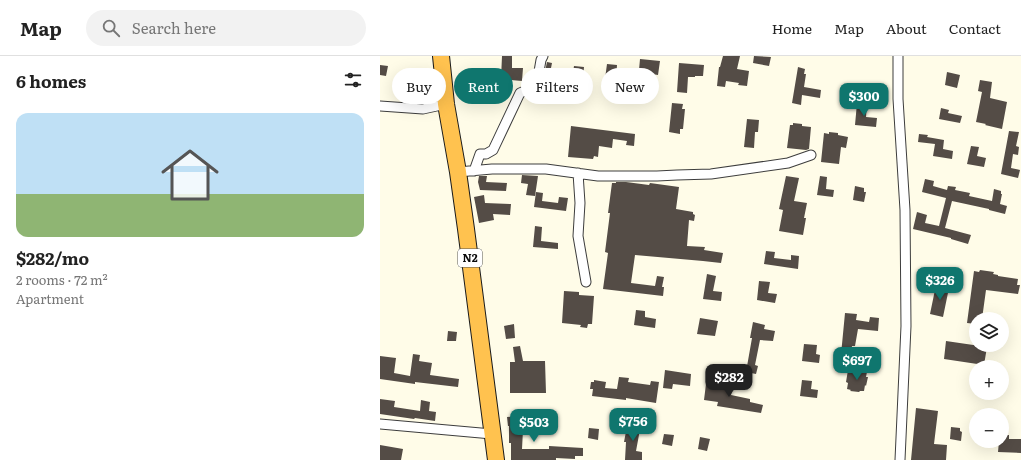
<!DOCTYPE html>
<meta charset="utf-8">
<style>
:root{--surface:#fff;--page:#f2f2f2;--text:#222;--muted:#767676;--line:#e0e0e0;--accent:#0f766e}
body{margin:0;font-family:Literata,serif;background:var(--page);color:var(--text);height:100vh;display:flex;flex-direction:column;font-size:15px;white-space:nowrap}
*{box-sizing:border-box;margin:0}
p{font-size:13px;color:var(--muted)}
.icon{flex:none;width:22px;height:22px;fill:none;stroke:currentColor;stroke-width:2;stroke-linecap:round;stroke-linejoin:round}
.map{position:relative;flex:1;overflow:hidden}
.side{display:flex;flex-direction:column;background:var(--surface);width:380px}
.side>*{flex:none}
.guide{position:absolute;left:12px;top:12px;width:380px;height:36px;display:flex;gap:8px}
.buttons{position:absolute;left:589px;top:256px;display:grid;gap:8px}
.buttons a{display:grid;place-items:center;width:40px;height:40px;border-radius:50%;background:var(--surface);box-shadow:0 4px 16px #0002;font-size:20px}
.price{position:absolute;translate:-50% -34px;padding:0 9px;border-radius:8px;background:var(--accent);color:#fff;font-size:13px;line-height:26px;filter:drop-shadow(0 1px 2px #0008)}
.price::after{content:'';position:absolute;left:50%;top:24px;width:12px;height:9px;margin-left:-6px;background:inherit;clip-path:polygon(0 0,100% 0,50% 100%)}
.price.active{background:#222;color:#fff}
ul{padding:0;list-style:none}
li{display:grid;align-content:center;gap:8px;height:212px;padding:0 16px}
li+li{border-top:1px solid var(--line)}
li span{display:grid;place-items:center;height:124px;border-radius:12px;color:#555}
li>.icon{margin-inline-start:auto}
span .icon{width:72px;height:72px;fill:#fffc;stroke-width:1}
li b{font-size:17px}
h2{display:flex;justify-content:space-between;align-items:center;height:48px;padding:0 16px;font-size:17px}
.tag{padding:0 14px;border-radius:18px;background:var(--surface);box-shadow:0 4px 16px #0002;font-size:14px;line-height:36px}
.tag.active{background:var(--accent);color:#fff}
header{display:flex;align-items:center;gap:24px;box-sizing:border-box;height:56px;padding:0 20px;background:var(--surface);border-bottom:1px solid var(--line)}
header strong{font-size:19px}
nav{display:flex;gap:22px;margin-inline-start:auto;font-size:14px}
.search{width:280px;height:36px;background:var(--page);display:flex;align-items:center;gap:10px;box-sizing:border-box;padding:0 14px;border-radius:22px;color:var(--muted);font-size:15px}
main{display:flex;flex:1;min-height:0}
.map>svg:first-child{display:block}
.building{fill:#544c46}
.lines{fill:none;stroke-linecap:round;stroke-linejoin:round}
.minor-casing{stroke:#3d3d3d;stroke-width:11}
.trunk-casing{stroke:#1b1b1b;stroke-width:18}
.minor{stroke:#fff;stroke-width:9}
.trunk{stroke:#ffc24f;stroke-width:16}
.labels{text-anchor:middle;stroke-width:4;stroke-linejoin:round;paint-order:stroke}
.shield{fill:#fff;stroke:#545454;stroke-width:1}
.shield-label{font-size:11px;font-weight:bold;fill:#0a0a0a}
</style>
<header>
<strong>Map</strong>
<div class="search"><svg class="icon" aria-label="search" viewBox="0 0 24 24"><circle cx="10" cy="10" r="6"/><path d="M15 15l6 6"/></svg>Search here</div>
<nav><a>Home</a><a>Map</a><a>About</a><a>Contact</a></nav>
</header>
<main>
<section class="side">
<h2>6 homes<svg class="icon" aria-label="filters" viewBox="0 0 24 24"><path d="M4 7h16M4 17h16"/><circle cx="9" cy="7" r="2"/><circle cx="15" cy="17" r="2"/></svg></h2>
<ul>
<li><span style="background:linear-gradient(#bfe0f5 65%,#8fb573 0)"><svg class="icon" aria-label="home" viewBox="0 0 24 24"><path d="M3 11l9-7 9 7M6 9v11h12V9"/></svg></span><div><b>$282/mo</b><p>2 rooms · 72 m²</p><p>Apartment</p></div></li>
</ul>
</section>
<div class="map">
<svg width="641" height="404" viewBox="0 0 641 404">
<rect width="100%" height="100%" fill="#fffce8"/>
<!-- building -->
<path class="building" d="M122 0H132V12H143L142 25 121 23Z
M343 0H360L357 13 369 15 367 30 358 29 359 27 346 25 345 31 337 30 339 11H340Z
M374 0 391 1 389 10 373 7Z
M260 3 280 5 278 19 272 18 271 34H266L265 37H257V35L224 30 227 8 237 9 236 23 248 24 249 13 259 14Z
M167 6 172 7 170 17 179 19 177 27 163 25Z
M299 7 324 9 323 20H315V21H308L307 37 297 36Z
M0 9 8 10 6 20 0 19Z
M194 10 204 11 203 21 211 22 210 31 191 29Z
M418 11 425 13 424 18H426L424 31 441 34 440 42 422 39 421 49 412 47Z
M567 16 580 19 577 32 565 29Z
M87 17 95 18 92 41H94L93 47 83 45Z
M600 24 612 26 610 42 627 46 622 73 605 69 606 68 596 66 602 36 598 35Z
M292 47 303 48 302 53H305L303 73H300V78L289 76Z
M477 47 487 48 486 61 497 62 496 71 475 69Z
M561 52 569 54 568 57 582 60 580 67 559 63Z
M367 63 379 64 378 76H375L374 92 364 91Z
M413 67 422 68V70L431 71 429 93 426 94 407 92 410 69H413Z
M191 70 255 78 254 90 246 89 247 85 233 83 232 92 219 90 218 101 214 100 213 103 188 101Z
M629 75 639 76 636 90 639 91 638 99 633 98 631 112 640 114 638 122 621 118Z
M449 76 458 77V79L468 81 466 92 461 91 459 108 441 106 444 77 449 78Z
M539 78 548 79 547 81 564 84 563 93 573 95 572 103 553 100 555 88 538 86Z
M591 90 599 91 597 100 606 102 604 111 587 108Z
M142 119 158 120 155 140 146 139 148 128 141 127Z
M99 120H107L106 126 127 127 126 135 100 134 98 126Z
M406 120 419 122 414 145 427 147 424 162H426L423 179 399 175 403 154 399 153Z
M440 120 447 121 446 133 454 134 453 141 437 139Z
M545 123 554 125 553 130 567 134 568 130 576 131 575 134 590 137 589 140 612 145 614 133 621 135V138H622L620 148 627 150 625 158 609 154V153L572 145 565 172 591 179 588 188 571 183V182L533 173 537 156 547 159 545 167 559 170 566 142 542 136Z
M236 126H246L269 129 270 127 299 131 296 153 313 156V158L315 159 314 165 309 164 307 190 325 191 324 194 343 197 341 207 323 205 255 199 251 227 275 230 277 220 284 221 282 231H284L283 240 223 233 228 197 225 196 230 157H228L232 127H236Z
M475 130 484 132V136H486L484 146 473 144Z
M156 136 163 137 162 145 178 147 179 141 188 142 186 155 154 151Z
M104 139 105 147 131 148 130 159 113 158 114 164 99 167 94 141Z
M155 170 162 171 161 185 178 187V193L153 191Z
M386 195 395 196 394 202 411 204V199L419 200 418 213 384 208Z
M600 214 614 216 613 218 618 219V220L638 223 637 229H640L638 238 606 234 602 263H596V268L587 267 594 215 599 216Z
M327 218 336 220 333 235 342 236 341 245 323 243Z
M379 225 390 226 388 237 397 238 395 247 377 244Z
M556 229 569 232 563 261 550 258Z
M184 235 199 236V239L214 240 212 268H208L207 272 200 271 201 269 182 267Z
M256 254 265 255V261L276 263 275 272 254 269Z
M465 257 477 258 476 264 489 266 490 261 499 262 498 275 478 273 475 290H472L469 310 460 309Z
M320 262 338 265 335 280 317 278Z
M373 266 385 269 384 273 395 275 393 285 380 284 375 309 378 310 376 318 366 316 372 282H370Z
M134 268 135 282 126 283 124 270Z
M68 275 77 276 76 285H67Z
M566 285 607 291 604 309 564 303Z
M424 288 437 289 436 298 440 299 439 307 422 305Z
M140 290 143 305H165L166 337H130V306H135L133 291Z
M33 298 40 299 39 305 52 307 50 319 79 323 78 331 35 326V328L0 323V300L16 302 14 317 30 320Z
M285 314 311 318 310 330 293 328 292 333 283 332Z
M468 314 487 316 486 321H488L486 330 485 329 484 335H480L479 336 470 335 471 334 467 333 468 327 466 326Z
M327 320 336 321 334 331 352 334 351 339 370 343V346L383 349 381 357 337 350 338 346 324 344Z
M239 321 249 322 248 326 270 329 271 325 279 326 276 347 246 342V344L212 340 213 333H210L211 326H214V324L226 326 225 332 237 333Z
M422 324 432 325 431 333 438 334 437 342 420 340Z
M0 343 15 345 14 351 40 355 41 344 50 346 49 355 56 356 55 365 35 362 34 363 0 358Z
M536 352 558 355 554 388 567 389 566 404H531Z
M149 355 150 373 143 374 142 393H169V390L203 392V400H195V403L176 402V404H131V387H129V370H128L127 361 138 360V356Z
M248 365 261 368 256 395 262 396V404H245L246 386H244Z
M571 371 580 372V375L582 376 581 385 570 383Z
M209 372 219 373 218 384 208 382Z
M284 378 294 379 292 390 282 388Z
M622 379H629V383H641V397L618 396 619 385H622Z
M320 381 330 383 327 395 318 393Z
M0 389 23 393 21 404H0Z"/>
<g class="lines">
<defs>
<path id="minor" d="M518 0V43L525 154 526 270 520 404
M0 50 43 53 66 48
M94 115 100 98H106L113 94 140 37 154 31 157 27 161 4 163 0
M78 116 112 113H166L218 120H277L297 119 331 118 408 107 431 99
M198 117 200 147 198 180 206 226
M0 368 112 378"/>
<path id="trunk" d="M61 0 66 48 78 116 86 173 116 404"/>
</defs>
<!-- minor casing -->
<use href="#minor" class="minor-casing"/>
<!-- trunk casing -->
<use href="#trunk" class="trunk-casing"/>
<!-- minor -->
<use href="#minor" class="minor"/>
<!-- trunk -->
<use href="#trunk" class="trunk"/>
</g>
<g class="labels">
<!-- shield labels -->
<rect class="shield" x="78" y="193" width="24" height="18" rx="3"/>
<g class="shield-label">
<text x="90" y="206">N2</text>
</g>
</g>
</svg>
<div class="buttons">
<a><svg class="icon" aria-label="layers" viewBox="0 0 24 24"><path d="M12 4l9 5-9 5-9-5zM3 14l9 5 9-5"/></svg></a>
<a>+</a>
<a>−</a>
</div>
<b class="price" style="left:484px;top:61px">$300</b>
<b class="price" style="left:560px;top:245px">$326</b>
<b class="price" style="left:477px;top:325px">$697</b>
<b class="price active" style="left:349px;top:342px">$282</b>
<b class="price" style="left:253px;top:386px">$756</b>
<b class="price" style="left:154px;top:387px">$503</b>
<div class="guide">
<a class="tag">Buy</a>
<a class="tag active">Rent</a>
<a class="tag">Filters</a>
<a class="tag">New</a>
</div>
</div>
</main>
